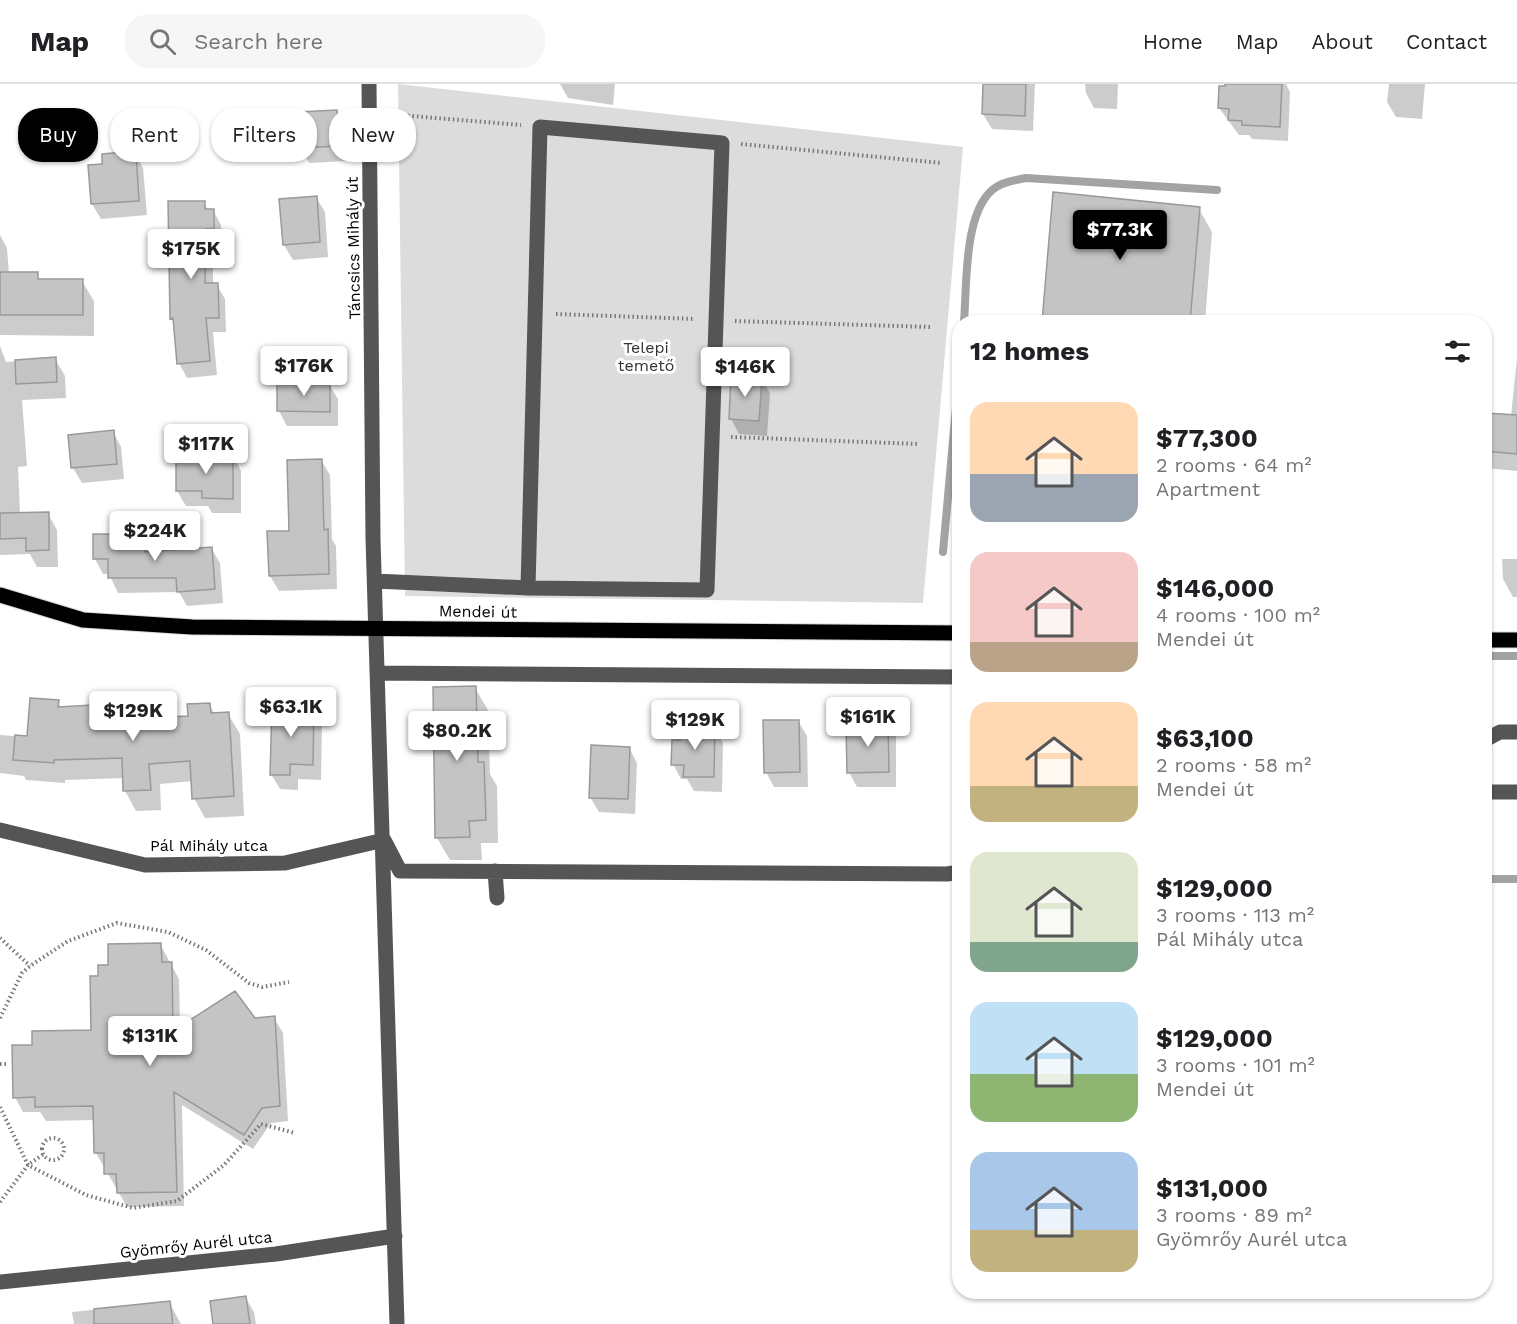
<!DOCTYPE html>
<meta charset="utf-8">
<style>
:root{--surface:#fff;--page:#f6f6f6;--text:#202124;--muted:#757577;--line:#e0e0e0;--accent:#000}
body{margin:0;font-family:"Work Sans",sans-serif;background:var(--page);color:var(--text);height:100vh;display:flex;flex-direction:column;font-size:22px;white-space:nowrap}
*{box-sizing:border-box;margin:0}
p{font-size:20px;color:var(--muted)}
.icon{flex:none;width:33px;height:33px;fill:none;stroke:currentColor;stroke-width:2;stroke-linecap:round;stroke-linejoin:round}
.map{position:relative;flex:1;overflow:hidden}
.drawer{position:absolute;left:952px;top:231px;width:540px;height:984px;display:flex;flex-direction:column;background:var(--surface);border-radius:24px;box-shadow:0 2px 4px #0004}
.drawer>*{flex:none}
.banner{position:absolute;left:18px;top:24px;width:570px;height:54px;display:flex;gap:12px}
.price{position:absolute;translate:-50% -51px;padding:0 14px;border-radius:6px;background:#fff;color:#222;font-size:20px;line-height:39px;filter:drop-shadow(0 2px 3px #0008)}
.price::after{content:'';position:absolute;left:50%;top:36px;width:18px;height:14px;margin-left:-9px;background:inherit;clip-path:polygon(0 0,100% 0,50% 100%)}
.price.on{background:var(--accent);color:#fff}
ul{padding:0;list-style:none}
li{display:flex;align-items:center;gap:18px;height:150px;padding:0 18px}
li span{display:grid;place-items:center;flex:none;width:168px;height:120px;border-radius:18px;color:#555}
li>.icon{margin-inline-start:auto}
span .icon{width:72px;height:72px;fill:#fffc;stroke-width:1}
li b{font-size:26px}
h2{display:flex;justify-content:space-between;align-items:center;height:72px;padding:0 18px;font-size:26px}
.chip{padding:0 21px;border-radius:24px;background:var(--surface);box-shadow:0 2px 4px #0004;font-size:21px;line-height:54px}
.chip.on{background:var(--accent);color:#fff}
header{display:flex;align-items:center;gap:36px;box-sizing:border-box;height:84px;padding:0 30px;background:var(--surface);border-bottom:2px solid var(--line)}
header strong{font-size:28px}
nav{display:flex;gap:33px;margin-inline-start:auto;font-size:21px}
.search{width:420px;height:54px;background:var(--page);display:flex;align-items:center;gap:15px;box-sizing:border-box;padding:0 21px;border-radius:24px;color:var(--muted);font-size:22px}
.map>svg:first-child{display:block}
.green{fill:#dcdcdc}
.shadow{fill:#0003}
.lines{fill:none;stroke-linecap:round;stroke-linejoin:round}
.stream{stroke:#a3a3a3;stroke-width:8}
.building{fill:#c4c4c4;stroke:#999;stroke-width:1.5}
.major-casing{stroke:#dbdbdb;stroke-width:17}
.path{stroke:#777;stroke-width:4;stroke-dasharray:1.5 3;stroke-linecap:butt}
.minor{stroke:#555;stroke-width:15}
.major{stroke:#000;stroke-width:15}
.labels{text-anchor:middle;stroke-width:6;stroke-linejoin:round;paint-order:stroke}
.street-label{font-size:16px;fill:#000;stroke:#fff}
.park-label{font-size:16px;fill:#333;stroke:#fff}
</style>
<header>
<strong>Map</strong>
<div class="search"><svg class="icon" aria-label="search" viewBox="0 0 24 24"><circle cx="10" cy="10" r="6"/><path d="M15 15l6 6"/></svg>Search here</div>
<nav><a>Home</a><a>Map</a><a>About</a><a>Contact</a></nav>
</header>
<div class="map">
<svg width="1517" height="1240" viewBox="0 0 1517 1240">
<rect width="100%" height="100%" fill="#fff"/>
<!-- green -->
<path class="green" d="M398 0 963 63 923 519 405 512Z"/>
<!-- shadow -->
<path class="shadow" d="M560 0H615L613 21 568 14Z
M985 0H1035L1033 47 992 45 983 30Z
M1085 0H1118L1117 25 1094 24 1086 9Z
M1227 0H1286L1290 8 1288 57 1252 55 1249 51H1239L1219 24Z
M1389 0H1425L1422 35 1396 33 1387 18Z
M336 28 345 43 347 77 309 79 301 64Z
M135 69 143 84 147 131 101 135 92 120 104 82Z
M1055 110 1199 125 1212 148 1205 238H1044Z
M316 113 325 128 328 173 293 176 284 161Z
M204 119 208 126H213L221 141V159H213V201H217L225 215 226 248H213L217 291 187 294 179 279 175 241 171 234Z
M0 151 7 164 9 190H37L41 197H82L94 217V252L0 251Z
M0 262 6 278 55 275 65 292 66 314 22 316 27 382 18 383 20 430H48L57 446 58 483H37L30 470 0 471Z
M1517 274V387L1485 384V330L1511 332Z
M761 294 770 309 767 352 739 350 731 335Z
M279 300H329L338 315V342H287L279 327Z
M113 348 121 363 124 395 82 399 73 384Z
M233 372 241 387V429H212L208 422H186L177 407Z
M321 376 330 391 332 455 336 462 337 505 279 507 270 492Z
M144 451 153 469 211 464 220 479 223 519 187 522 179 508 118 509 109 490H103L95 475Z
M1502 475H1517V513H1513L1503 495Z
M475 604 488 626 490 690 497 702 498 759H481L482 776H450L437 754Z
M58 618 61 624 126 621 132 632H146L148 636 189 634 209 621 215 630H228L240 650 244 732 205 734 194 714 193 697 160 700 161 726 136 727 125 707 124 694 65 696V699L26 696 24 692 0 689V651L28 653Z
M313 625 322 640 321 696 298 695V706L280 705 271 690Z
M798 637 807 652 808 703H774L766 688Z
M887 637 896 652V703H857L849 688Z
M714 644 723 659 722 708 694 707 687 695H681L673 680 682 658Z
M629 664 637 679 635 730 599 728 590 713Z
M957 676H960V719L955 710Z
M160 860 179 895 180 944 274 934 283 949 288 1037 271 1039 253 1065 182 1021 184 1122 127 1123 96 1069 95 1036 46 1037 40 1028H23L15 1013 34 962 93 948 99 894 110 883Z
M245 1213 254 1228 256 1240H215Z
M169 1218 181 1240H174V1237H171V1240H74L72 1228Z"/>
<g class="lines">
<!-- stream -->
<path class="stream" d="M964 238C967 202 963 121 998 102 1006 97 1017 96 1026 94L1217 106
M943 468 960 279
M1485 572H1517
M1485 795H1517"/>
</g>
<!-- building -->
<path class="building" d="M983 0H1026L1025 32 982 30Z
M1225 0H1282L1280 43 1242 41V37L1228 36 1229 25 1218 24 1219 2H1225Z
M337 26 339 62 299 64 297 28Z
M136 67 139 117 91 120 88 81 102 80V70Z
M1053 108 1200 123 1190 238H1042Z
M317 112 320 158 283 161 279 115Z
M168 117H205V125H214V145H206L205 199H218L219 234H206L210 277 177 280 173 234 170 235Z
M0 188H38V195H83V231H0Z
M56 273 57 298 16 300 15 276Z
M731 292 762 293 759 337 729 335Z
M277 298H330V328L277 327Z
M1485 329 1517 331V370L1485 367Z
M114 346 117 380 71 384 68 351Z
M176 371H233V415L202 414V407H176Z
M322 375 324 446 328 445 329 490 269 492 267 447H289L287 376Z
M49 428V466L26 467V454L0 455V429Z
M93 450H145V468L212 463 215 505 177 508 176 494H108V475H93Z
M476 602 478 678H484L486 736 469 737 470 753 435 754 433 603Z
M30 614 59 616 58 623 126 619 127 631 147 630V634L188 632 187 620 210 619 211 629 229 628 234 712 192 715 190 677 149 680 151 706 123 707 122 674 54 676V679L13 676 15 651 27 652Z
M272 622 314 623 313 681 290 680V691H270Z
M763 636H799L800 688 764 689Z
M865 636H888L889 688 847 689 846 642H865Z
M681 642H715L714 693H683L684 681H671L672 656H680Z
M591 661 630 663 628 715 589 714Z
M161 859 162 878H172L173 947 235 907 255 934 275 932 280 1022 262 1024 244 1051 174 1008 177 1108 117 1109 116 1090H104V1069H94L93 1022 35 1023V1013L13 1014 12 961H32V947L91 946 90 892H98V881H108V860Z
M246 1212 250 1240H213L210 1217Z
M170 1217 173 1240H94V1225Z"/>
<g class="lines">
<defs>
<path id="major" d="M0 511 83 536 192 543 960 549
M1485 556H1517"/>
</defs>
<!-- major casing -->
<use href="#major" class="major-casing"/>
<!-- path -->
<path class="path" d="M399 31 521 41
M741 60 942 79
M556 230 695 235
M735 237 930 243
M731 353 919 360
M0 854 30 882
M0 934 22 889 30 882 68 857 117 839 168 848 206 866 249 899 262 903 289 898
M0 980H7
M0 1023 28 1081 86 1111 133 1124 177 1117 224 1081 261 1040 295 1049
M42 1065a11 11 0 1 1 22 0a11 11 0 1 1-22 0Z
M0 1118 28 1081 45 1069"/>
<!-- minor -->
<path class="minor" d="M369 0 373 455 397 1240
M375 497 528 504 707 506 722 59 540 43 528 504
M377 589 960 593
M1485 656 1500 648H1517
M1485 708H1517
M0 746 145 781 285 779 384 756
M385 758 400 787 947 790 960 788
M495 787 497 814
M0 1198 276 1170 395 1152"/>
<!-- major -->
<use href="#major" class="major"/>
</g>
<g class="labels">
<!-- street labels -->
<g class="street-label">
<text transform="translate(353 164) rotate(-91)" y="6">Táncsics Mihály út</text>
<text transform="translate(478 527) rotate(1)" y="6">Mendei út</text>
<text x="209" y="767">Pál Mihály utca</text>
<text transform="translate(196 1160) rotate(-6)" y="6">Gyömrőy Aurél utca</text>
</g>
<!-- park labels -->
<g class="park-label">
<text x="646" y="269">Telepi<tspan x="646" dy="18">temető</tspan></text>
</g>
</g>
</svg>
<b class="price on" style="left:1120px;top:177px">$77.3K</b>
<b class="price" style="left:191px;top:196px">$175K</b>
<b class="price" style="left:304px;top:313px">$176K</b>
<b class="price" style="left:745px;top:314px">$146K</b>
<b class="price" style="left:206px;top:391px">$117K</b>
<b class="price" style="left:155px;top:478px">$224K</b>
<b class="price" style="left:291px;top:654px">$63.1K</b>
<b class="price" style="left:133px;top:658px">$129K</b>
<b class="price" style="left:868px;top:664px">$161K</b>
<b class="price" style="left:695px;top:667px">$129K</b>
<b class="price" style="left:457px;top:678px">$80.2K</b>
<b class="price" style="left:150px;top:983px">$131K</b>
<div class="banner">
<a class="chip on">Buy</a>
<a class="chip">Rent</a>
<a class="chip">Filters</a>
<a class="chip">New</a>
</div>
<section class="drawer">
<h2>12 homes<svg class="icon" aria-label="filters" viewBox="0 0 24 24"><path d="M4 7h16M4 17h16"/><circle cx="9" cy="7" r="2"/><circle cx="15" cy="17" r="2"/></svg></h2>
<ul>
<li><span style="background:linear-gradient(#ffd9b3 60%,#9aa5b1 0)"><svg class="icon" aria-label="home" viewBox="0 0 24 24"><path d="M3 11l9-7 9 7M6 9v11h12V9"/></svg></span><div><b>$77,300</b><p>2 rooms · 64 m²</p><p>Apartment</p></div></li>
<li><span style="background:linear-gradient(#f6c9c9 75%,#b9a48a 0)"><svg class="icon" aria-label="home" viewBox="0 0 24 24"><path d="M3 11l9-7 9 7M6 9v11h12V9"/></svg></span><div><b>$146,000</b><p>4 rooms · 100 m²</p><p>Mendei út</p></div></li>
<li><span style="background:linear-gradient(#ffd9b3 70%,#c2b280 0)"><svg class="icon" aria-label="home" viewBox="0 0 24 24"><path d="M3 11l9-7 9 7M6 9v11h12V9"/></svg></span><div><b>$63,100</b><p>2 rooms · 58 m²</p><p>Mendei út</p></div></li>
<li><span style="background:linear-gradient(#dfe7d0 75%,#7fa58c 0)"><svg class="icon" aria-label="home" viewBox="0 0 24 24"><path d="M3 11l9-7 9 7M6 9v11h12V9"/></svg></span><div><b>$129,000</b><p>3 rooms · 113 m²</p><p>Pál Mihály utca</p></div></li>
<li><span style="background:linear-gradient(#bfe0f5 60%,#8fb573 0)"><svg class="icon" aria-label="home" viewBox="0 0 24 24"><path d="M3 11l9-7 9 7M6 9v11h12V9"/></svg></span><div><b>$129,000</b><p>3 rooms · 101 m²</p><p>Mendei út</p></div></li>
<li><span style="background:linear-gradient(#a9c7e8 65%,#c2b280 0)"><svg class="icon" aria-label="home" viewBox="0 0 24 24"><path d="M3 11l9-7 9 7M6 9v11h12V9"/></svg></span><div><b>$131,000</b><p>3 rooms · 89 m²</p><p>Gyömrőy Aurél utca</p></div></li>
</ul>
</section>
</div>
